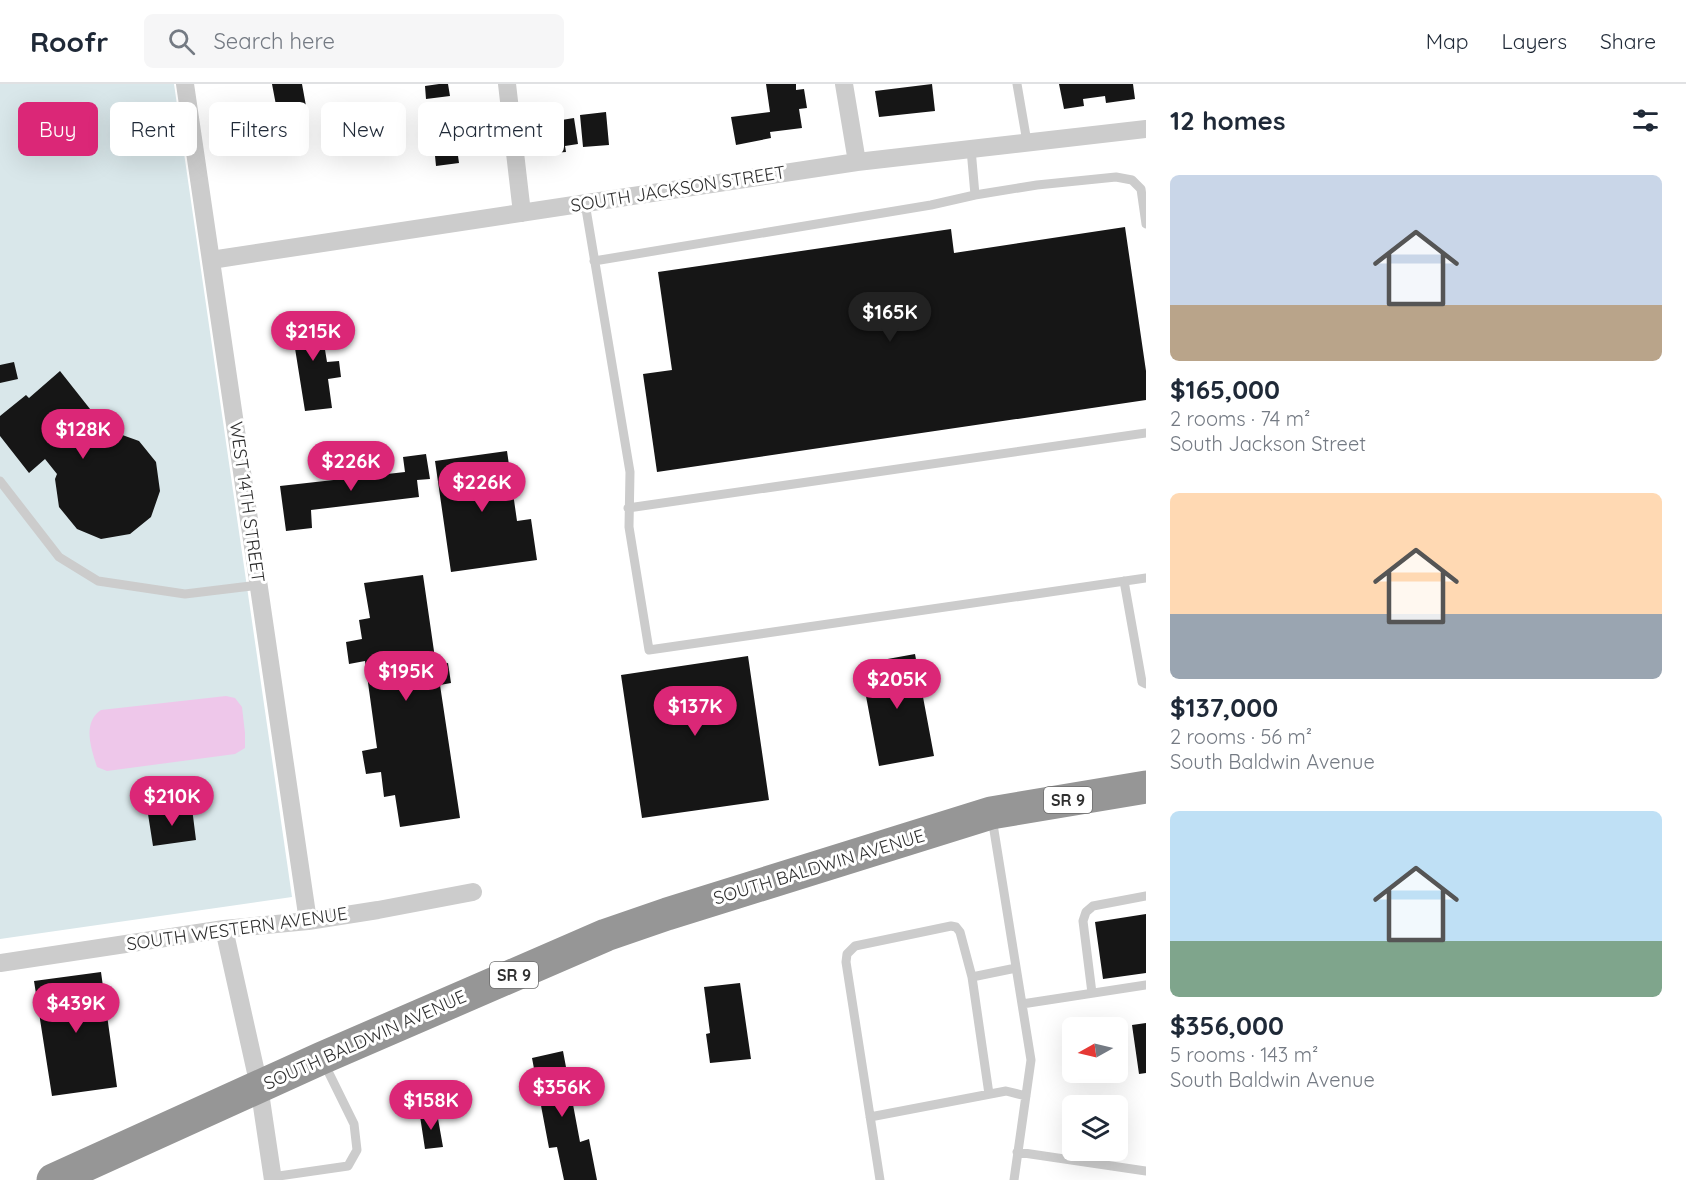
<!DOCTYPE html>
<meta charset="utf-8">
<style>
:root{--surface:#fff;--page:#f6f6f7;--text:#1f2937;--muted:#747a83;--line:#e0e1e3;--accent:#db2777}
body{margin:0;font-family:Quicksand,sans-serif;background:var(--page);color:var(--text);height:100vh;display:flex;flex-direction:column;font-size:22px;white-space:nowrap}
*{box-sizing:border-box;margin:0}
p{font-size:20px;color:var(--muted)}
.icon{flex:none;width:33px;height:33px;fill:none;stroke:currentColor;stroke-width:2;stroke-linecap:round;stroke-linejoin:round}
.map{position:relative;flex:1;overflow:hidden}
.sheet{display:flex;flex-direction:column;background:var(--surface);width:540px}
.sheet>*{flex:none}
.banner{position:absolute;left:18px;top:18px;width:570px;height:54px;display:flex;gap:12px}
.needle{width:39px;rotate:262deg}
.fabs{position:absolute;left:1062px;top:933px;display:grid;gap:12px}
.fabs a{display:grid;place-items:center;width:66px;height:66px;border-radius:9px;background:var(--surface);box-shadow:0 6px 24px #0002;font-size:30px}
.price{position:absolute;translate:-50% -51px;padding:0 14px;border-radius:21px;background:var(--accent);color:#fff;font-size:20px;line-height:39px;filter:drop-shadow(0 2px 3px #0008)}
.price::after{content:'';position:absolute;left:50%;top:36px;width:18px;height:14px;margin-left:-9px;background:inherit;clip-path:polygon(0 0,100% 0,50% 100%)}
.price.active{background:#222;color:#fff}
ul{padding:0;list-style:none}
li{display:grid;align-content:center;gap:12px;height:318px;padding:0 24px}
li span{display:grid;place-items:center;height:186px;border-radius:9px;color:#555}
li>.icon{margin-inline-start:auto}
span .icon{width:108px;height:108px;fill:#fffc;stroke-width:1}
li b{font-size:26px}
h2{display:flex;justify-content:space-between;align-items:center;height:72px;padding:0 24px;font-size:26px}
.tag{padding:0 21px;border-radius:9px;background:var(--surface);box-shadow:0 6px 24px #0002;font-size:21px;line-height:54px}
.tag.active{background:var(--accent);color:#fff}
header{display:flex;align-items:center;gap:36px;box-sizing:border-box;height:84px;padding:0 30px;background:var(--surface);border-bottom:2px solid var(--line)}
header strong{font-size:28px}
nav{display:flex;gap:33px;margin-inline-start:auto;font-size:21px}
.search{width:420px;height:54px;background:var(--page);display:flex;align-items:center;gap:15px;box-sizing:border-box;padding:0 21px;border-radius:9px;color:var(--muted);font-size:22px}
main{display:flex;flex:1;min-height:0}
.map>svg:first-child{display:block}
.green{fill:#d9e7ea}
.water{fill:#eec7ea}
.building{fill:#161616}
.lines{fill:none;stroke-linecap:round;stroke-linejoin:round}
.lane{stroke:#ccc;stroke-width:9}
.street{stroke:#ccc;stroke-width:18}
.highway{stroke:#969696;stroke-width:33}
.labels{text-anchor:middle;stroke-width:6;stroke-linejoin:round;paint-order:stroke}
.shield{fill:#fff;stroke:#6d6d6d;stroke-width:1.5}
.shield-label{font-size:16px;font-weight:bold;fill:#2f2f2f}
.street-label{font-size:18px;fill:#2f2f2f;stroke:#fff}
</style>
<header>
<strong>Roofr</strong>
<div class="search"><svg class="icon" aria-label="search" viewBox="0 0 24 24"><circle cx="10" cy="10" r="6"/><path d="M15 15l6 6"/></svg>Search here</div>
<nav><a>Map</a><a>Layers</a><a>Share</a></nav>
</header>
<main>
<div class="map">
<svg width="1146" height="1096" viewBox="0 0 1146 1096">
<rect width="100%" height="100%" fill="#fff"/>
<!-- green -->
<path class="green" d="M0 0H174L292 813 0 855Z"/>
<!-- water -->
<path class="water" d="M226 612 235 614 242 623 245 649V664L235 670 107 687 97 683C91 664 82 639 101 626Z"/>
<!-- building -->
<path class="building" d="M272 0H302L308 33 279 37Z
M439 0H448L450 12 426 15 425 2Z
M766 0H796V6L804 5 807 24 799 25 802 44 770 48 771 54 736 61 731 33 770 28Z
M932 0 935 27 879 33 875 7Z
M1059 0H1133L1135 15 1106 19 1105 12 1083 15 1084 22 1064 25Z
M606 28 609 61 583 63 580 31Z
M574 34 578 60 565 62 566 68 539 70 537 40Z
M455 50 459 79 436 82 433 51Z
M1125 143 1146 287V316L657 388 643 290 672 286 658 188 951 145 954 169Z
M319 229 327 278 339 277 341 293 328 295 332 324 305 327 290 233Z
M14 278 18 295 0 299V281Z
M60 287 109 349 114 348 139 357 156 378 160 407 151 433 130 450 101 455 77 445 59 423 55 395 57 390 45 375 29 389 0 352V332L26 311 29 314Z
M507 367 517 437 531 435 537 476 451 488 435 377Z
M426 370 430 395 417 396 419 413 311 426 312 444 286 447 280 402 405 388 403 373Z
M423 491 436 581 448 579 451 599 440 601 460 734 400 743 395 711 384 713 381 688 366 690 362 667 377 664 365 577 349 580 346 558 362 555 359 536 370 534 364 499Z
M915 570 934 672 879 682 860 580Z
M748 572 769 716 642 734 621 591Z
M192 724 196 756 153 762 148 730Z
M1146 830V889L1103 895 1095 838Z
M101 888 117 1003 52 1012 34 897Z
M740 899 751 975 710 979 706 950 710 949 704 903Z
M1146 939V989L1139 990 1132 941Z
M563 967 580 1058 589 1055 597 1096H564L557 1063 549 1064 532 974Z
M437 1029 443 1063 425 1065 420 1032Z"/>
<g class="lines">
<!-- lane -->
<path class="lane" d="M1017 0 1027 58
M971 65 975 111 1037 101 1116 93 1132 96 1141 105 1146 140
M585 119 630 388 629 443 649 566 1146 494
M594 177 931 121 975 111
M0 397 59 473 98 497 185 510 259 501
M628 424 1146 349
M1124 497 1142 598 1146 600
M992 734 1031 976 1014 1096
M972 893 1016 884
M1092 909 1083 837 1086 828 1093 822 1146 812
M1022 920 1146 901
M870 1033 1006 1007 1026 1012
M1017 1068 1146 1087
M272 1093 348 1082 357 1066 354 1040 324 979
M880 1096 846 878 847 870 855 862 951 842 956 843 960 848 972 893 989 1010"/>
<!-- street -->
<path class="street" d="M185 0 308 837
M507 0 522 129
M844 0 857 78
M211 176 857 78 1146 45
M224 845 259 1002 273 1096
M0 879 224 845 308 837 378 826 473 808"/>
<!-- highway -->
<path class="highway" d="M53 1096 322 974 606 851 667 830 991 729 1146 703"/>
</g>
<g class="labels">
<!-- shield labels -->
<g class="shield">
<rect x="1044" y="703" width="48" height="26" rx="4.5"/>
<rect x="490" y="878" width="48" height="26" rx="4.5"/>
</g>
<g class="shield-label">
<text x="1068" y="722">SR 9</text>
<text x="514" y="897">SR 9</text>
</g>
<!-- street labels -->
<g class="street-label">
<text transform="translate(678 105) rotate(-9)" y="6">SOUTH JACKSON STREET</text>
<text transform="translate(247 418) rotate(82)" y="6">WEST 14TH STREET</text>
<text transform="translate(819 783) rotate(-17)" y="6">SOUTH BALDWIN AVENUE</text>
<text transform="translate(237 845) rotate(-8)" y="6">SOUTH WESTERN AVENUE</text>
<text transform="translate(365 956) rotate(-24)" y="6">SOUTH BALDWIN AVENUE</text>
</g>
</g>
</svg>
<div class="fabs">
<a><svg class="needle" viewBox="-14 -14 28 28"><path d="M0-13l5 13h-10z" fill="#e53935"/><path d="M0 13l5-13h-10z" fill="#747a83"/></svg></a>
<a><svg class="icon" aria-label="layers" viewBox="0 0 24 24"><path d="M12 4l9 5-9 5-9-5zM3 14l9 5 9-5"/></svg></a>
</div>
<b class="price active" style="left:890px;top:259px">$165K</b>
<b class="price" style="left:313px;top:278px">$215K</b>
<b class="price" style="left:83px;top:376px">$128K</b>
<b class="price" style="left:351px;top:408px">$226K</b>
<b class="price" style="left:482px;top:429px">$226K</b>
<b class="price" style="left:406px;top:618px">$195K</b>
<b class="price" style="left:897px;top:626px">$205K</b>
<b class="price" style="left:695px;top:653px">$137K</b>
<b class="price" style="left:172px;top:743px">$210K</b>
<b class="price" style="left:76px;top:950px">$439K</b>
<b class="price" style="left:562px;top:1034px">$356K</b>
<b class="price" style="left:431px;top:1047px">$158K</b>
<div class="banner">
<a class="tag active">Buy</a>
<a class="tag">Rent</a>
<a class="tag">Filters</a>
<a class="tag">New</a>
<a class="tag">Apartment</a>
</div>
</div>
<section class="sheet">
<h2>12 homes<svg class="icon" aria-label="filters" viewBox="0 0 24 24"><path d="M4 7h16M4 17h16"/><circle cx="9" cy="7" r="2"/><circle cx="15" cy="17" r="2"/></svg></h2>
<ul>
<li><span style="background:linear-gradient(#c9d6e8 70%,#b9a48a 0)"><svg class="icon" aria-label="home" viewBox="0 0 24 24"><path d="M3 11l9-7 9 7M6 9v11h12V9"/></svg></span><div><b>$165,000</b><p>2 rooms · 74 m²</p><p>South Jackson Street</p></div></li>
<li><span style="background:linear-gradient(#ffd9b3 65%,#9aa5b1 0)"><svg class="icon" aria-label="home" viewBox="0 0 24 24"><path d="M3 11l9-7 9 7M6 9v11h12V9"/></svg></span><div><b>$137,000</b><p>2 rooms · 56 m²</p><p>South Baldwin Avenue</p></div></li>
<li><span style="background:linear-gradient(#bfe0f5 70%,#7fa58c 0)"><svg class="icon" aria-label="home" viewBox="0 0 24 24"><path d="M3 11l9-7 9 7M6 9v11h12V9"/></svg></span><div><b>$356,000</b><p>5 rooms · 143 m²</p><p>South Baldwin Avenue</p></div></li>
</ul>
</section>
</main>
